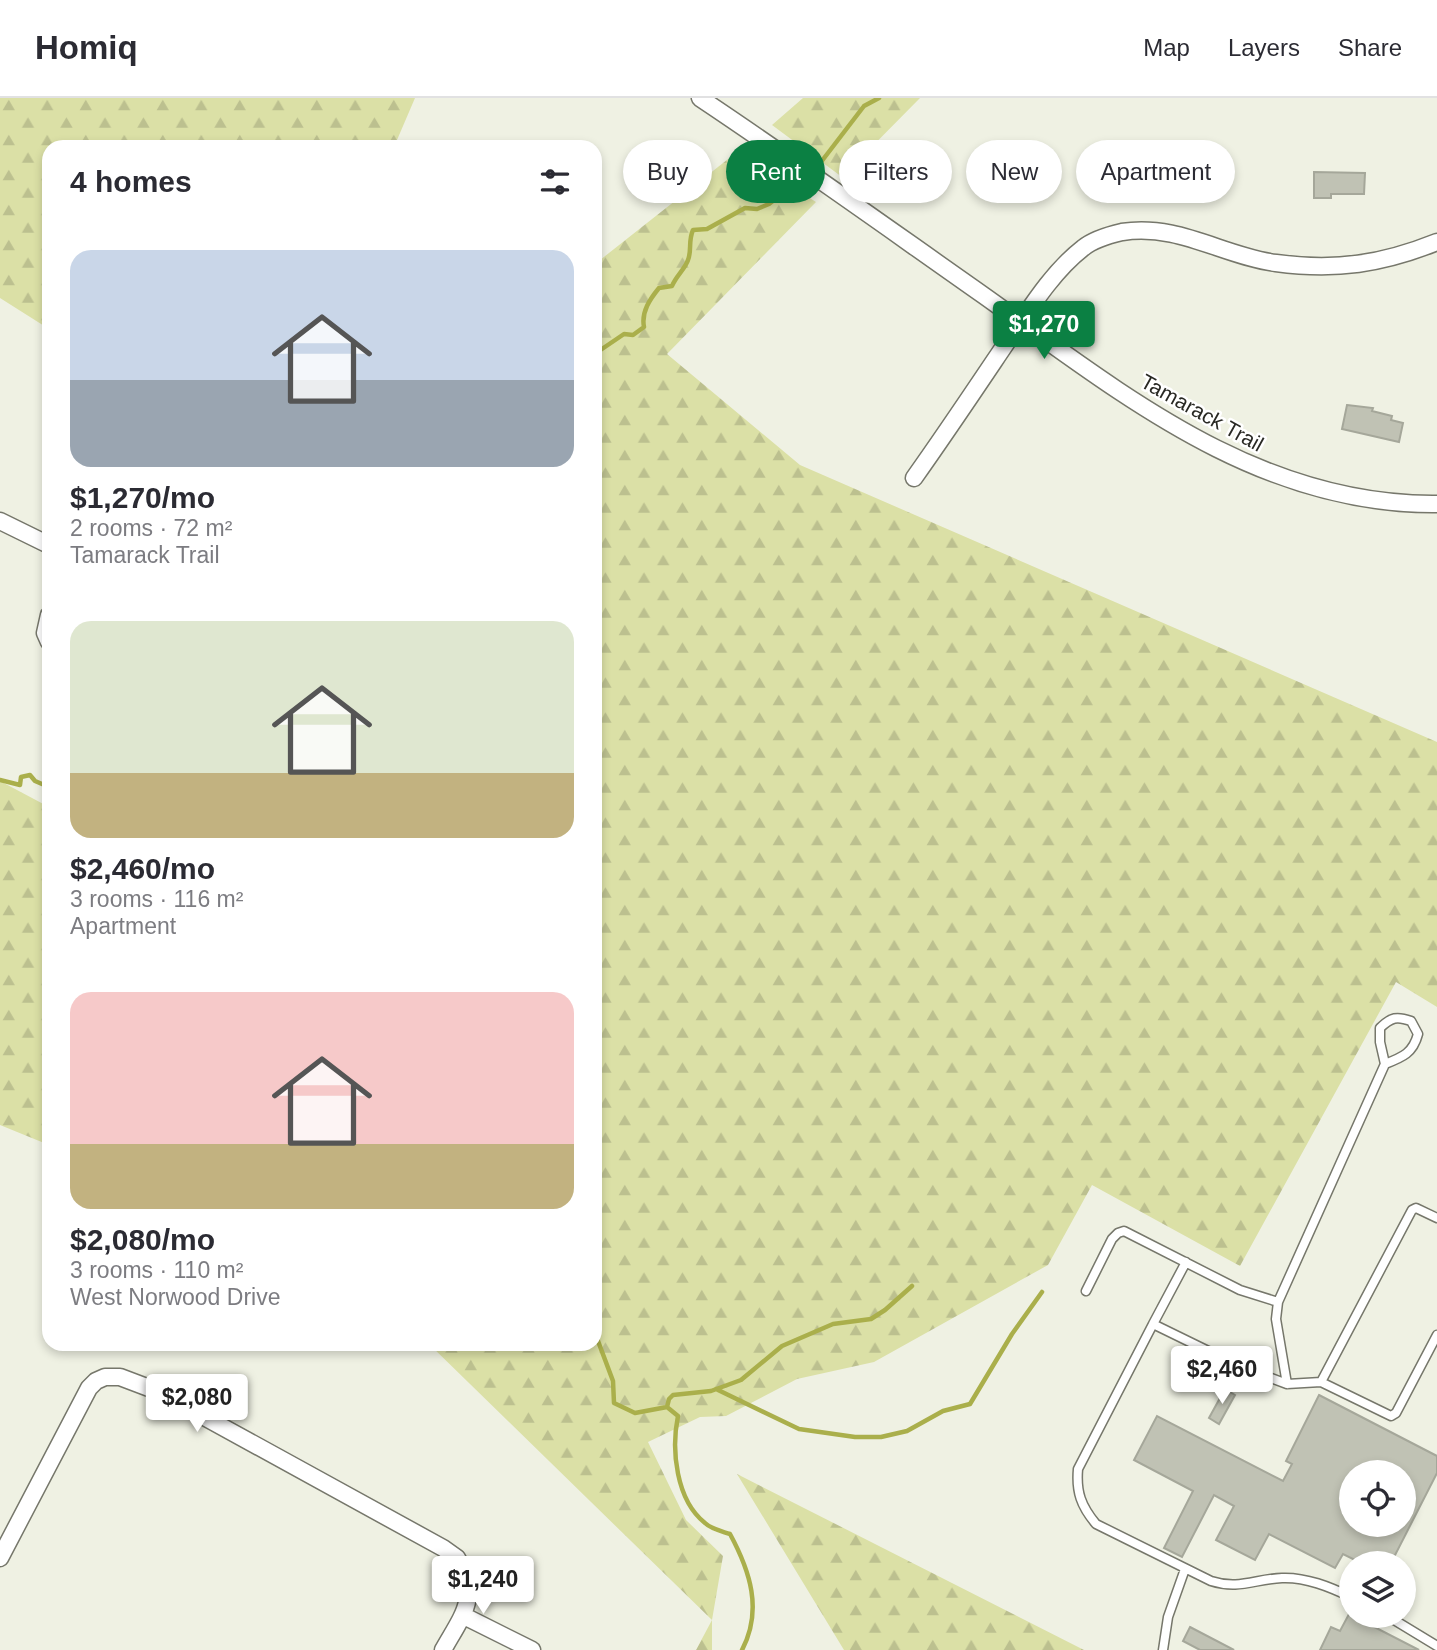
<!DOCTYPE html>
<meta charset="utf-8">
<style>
:root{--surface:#fff;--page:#f2f2f3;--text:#2b2b33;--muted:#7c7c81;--line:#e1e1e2;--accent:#0b8043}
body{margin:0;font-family:Helvetica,sans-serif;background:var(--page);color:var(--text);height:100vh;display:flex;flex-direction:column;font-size:26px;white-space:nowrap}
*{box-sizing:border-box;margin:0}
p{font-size:23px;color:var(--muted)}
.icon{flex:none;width:38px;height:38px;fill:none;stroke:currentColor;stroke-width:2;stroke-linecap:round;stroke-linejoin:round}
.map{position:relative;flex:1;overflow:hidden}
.sheet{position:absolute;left:42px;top:42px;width:560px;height:1211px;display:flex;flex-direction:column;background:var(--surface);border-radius:21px;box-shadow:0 4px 10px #0003}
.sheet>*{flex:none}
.hud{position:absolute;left:623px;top:42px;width:665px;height:63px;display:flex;gap:14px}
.buttons{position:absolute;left:1339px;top:1362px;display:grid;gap:14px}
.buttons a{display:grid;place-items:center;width:77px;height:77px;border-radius:50%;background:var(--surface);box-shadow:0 4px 10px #0003;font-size:35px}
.price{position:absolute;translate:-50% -60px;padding:0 16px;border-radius:7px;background:#fff;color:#222;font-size:23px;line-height:46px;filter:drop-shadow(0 2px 4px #0008)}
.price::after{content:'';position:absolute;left:50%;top:42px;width:21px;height:16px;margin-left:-10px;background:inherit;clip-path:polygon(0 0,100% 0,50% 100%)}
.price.selected{background:var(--accent);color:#fff}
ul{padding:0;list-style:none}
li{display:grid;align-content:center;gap:14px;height:371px;padding:0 28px}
li span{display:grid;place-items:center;height:217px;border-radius:21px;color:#555}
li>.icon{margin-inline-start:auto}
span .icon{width:126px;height:126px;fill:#fffc;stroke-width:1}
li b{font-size:30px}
h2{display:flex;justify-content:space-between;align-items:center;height:84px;padding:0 28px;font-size:30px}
.pill{padding:0 24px;border-radius:32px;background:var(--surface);box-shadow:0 4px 10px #0003;font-size:24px;line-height:63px}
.pill.selected{background:var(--accent);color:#fff}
header{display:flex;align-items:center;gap:42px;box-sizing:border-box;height:98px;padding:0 35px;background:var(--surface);border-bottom:2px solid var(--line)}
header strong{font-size:33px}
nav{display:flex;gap:38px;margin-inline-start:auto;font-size:24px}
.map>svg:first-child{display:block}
.forest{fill:url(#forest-firs)}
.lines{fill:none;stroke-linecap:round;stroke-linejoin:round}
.stream{stroke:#aaaf4b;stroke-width:4.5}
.building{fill:#c0c2b4;stroke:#a5a79a;stroke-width:2;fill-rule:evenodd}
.service-casing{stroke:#76776b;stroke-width:11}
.minor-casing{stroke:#76776b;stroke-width:19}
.service{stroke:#fff;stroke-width:8}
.minor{stroke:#fff;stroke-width:16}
.labels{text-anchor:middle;stroke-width:5;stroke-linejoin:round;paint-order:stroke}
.street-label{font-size:21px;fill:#292924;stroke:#fff}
</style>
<header>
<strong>Homiq</strong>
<nav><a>Map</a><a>Layers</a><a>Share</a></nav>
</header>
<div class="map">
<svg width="1437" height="1552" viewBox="0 0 1437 1552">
<defs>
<pattern id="forest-firs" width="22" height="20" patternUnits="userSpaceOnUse" patternTransform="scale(1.75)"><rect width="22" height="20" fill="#dbe0a6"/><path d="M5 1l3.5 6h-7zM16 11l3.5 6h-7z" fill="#bcc08f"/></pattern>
</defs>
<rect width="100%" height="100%" fill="#eff1e3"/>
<!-- forest -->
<path class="forest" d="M0 0H415L394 49H49V231L0 200Z
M803 0H920L842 79 772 27Z
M737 54 816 104 667 256 800 367 1437 644V909L1396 884 1240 1168 1092 1087 1048 1167 874 1264 797 1281 726 1318 700 1319 648 1344 686 1422 723 1458 712 1522V1552H696L712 1522 429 1246H595V166Z
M0 683 49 709V1047L0 1027Z
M737 1376 1084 1552H844Z"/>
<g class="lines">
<!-- stream -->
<path class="stream" d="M818 68 864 8 879 0
M595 266 599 253 624 236 633 237 644 229C641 214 650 201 659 190L672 188C676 178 685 171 688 162 692 152 688 143 693 132L707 131 745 110 757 111 769 106 795 86
M0 682 20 687 21 679 30 677 35 683 49 689
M595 1188 598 1203 595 1209
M595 1235 613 1283 614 1305 635 1315 667 1309 678 1318C671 1352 676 1402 705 1425 711 1431 721 1433 730 1436 750 1473 763 1512 742 1552
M716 1291 799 1331 855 1339H881L907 1333 943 1313 970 1306 1012 1236 1042 1194
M667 1309 669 1301 673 1297 711 1293 741 1282 782 1248 833 1226 871 1221 885 1212 912 1188"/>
</g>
<!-- building -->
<path class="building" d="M1314 74 1365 75 1364 96H1331V100H1314Z
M1347 307 1373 310 1372 313 1392 318 1391 322 1403 325 1399 344 1342 331Z
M1225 1291 1235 1297 1219 1326 1209 1320Z
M1319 1297 1437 1358V1375L1391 1465H1361L1343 1456 1335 1470 1269 1436 1255 1462 1216 1442 1234 1408 1214 1397 1182 1459 1164 1450 1193 1393 1134 1362 1157 1318 1283 1383 1292 1366 1286 1363ZM1351 1374H1404V1426H1351Z
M1349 1516 1351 1517 1419 1552H1320L1331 1529 1340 1533Z
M1190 1529 1234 1552H1200L1183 1543Z"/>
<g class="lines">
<defs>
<path id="service" d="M1086 1193 1112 1141 1118 1135 1124 1133 1240 1192 1278 1204
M1153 1226 1186 1164
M1321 1284 1412 1112 1416 1110 1437 1120
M1287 1286 1321 1284 1391 1318 1396 1315 1437 1237
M1351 1499C1330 1489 1306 1479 1282 1480 1255 1481 1239 1492 1211 1483L1096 1426C1081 1408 1076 1394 1078 1371L1153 1226 1239 1268 1287 1286 1276 1221 1278 1204 1385 966C1403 959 1413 955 1418 936L1411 923C1397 918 1391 919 1380 930V944L1385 966
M1386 1517 1437 1548
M1163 1552 1168 1519 1185 1471"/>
<path id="minor" d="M700 0C796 64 889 131 983 197 1121 295 1258 408 1437 406
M914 380C946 335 976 290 1007 244 1029 212 1052 174 1083 150 1094 141 1109 137 1122 134 1178 125 1223 158 1276 165 1336 173 1382 166 1437 144
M0 423 49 447
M49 517 45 535 49 544
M0 1460 89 1290 96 1283 105 1279H120L157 1293 443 1450 457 1460C481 1498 462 1518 443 1552
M464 1518 532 1552"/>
</defs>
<!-- service casing -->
<use href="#service" class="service-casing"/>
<!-- minor casing -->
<use href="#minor" class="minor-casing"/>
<!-- service -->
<use href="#service" class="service"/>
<!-- minor -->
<use href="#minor" class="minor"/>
</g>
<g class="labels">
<!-- street labels -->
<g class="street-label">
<text transform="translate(1202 315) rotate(29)" y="7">Tamarack Trail</text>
</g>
</g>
</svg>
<div class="buttons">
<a><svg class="icon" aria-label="locate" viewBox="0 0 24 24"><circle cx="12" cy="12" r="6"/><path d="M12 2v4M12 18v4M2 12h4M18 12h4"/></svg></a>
<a><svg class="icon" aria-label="layers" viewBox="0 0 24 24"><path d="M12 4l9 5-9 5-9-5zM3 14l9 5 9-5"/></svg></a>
</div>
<b class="price selected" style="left:1044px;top:263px">$1,270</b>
<b class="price" style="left:1222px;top:1308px">$2,460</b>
<b class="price" style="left:197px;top:1336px">$2,080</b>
<b class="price" style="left:483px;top:1518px">$1,240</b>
<div class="hud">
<a class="pill">Buy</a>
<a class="pill selected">Rent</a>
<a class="pill">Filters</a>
<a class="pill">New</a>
<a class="pill">Apartment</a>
</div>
<section class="sheet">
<h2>4 homes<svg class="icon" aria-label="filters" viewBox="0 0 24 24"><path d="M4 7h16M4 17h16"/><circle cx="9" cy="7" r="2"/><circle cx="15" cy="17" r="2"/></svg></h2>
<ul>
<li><span style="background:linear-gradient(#c9d6e8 60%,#9aa5b1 0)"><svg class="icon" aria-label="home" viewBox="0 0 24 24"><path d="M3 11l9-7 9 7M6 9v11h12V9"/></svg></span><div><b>$1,270/mo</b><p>2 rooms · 72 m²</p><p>Tamarack Trail</p></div></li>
<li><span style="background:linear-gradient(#dfe7d0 70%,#c2b280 0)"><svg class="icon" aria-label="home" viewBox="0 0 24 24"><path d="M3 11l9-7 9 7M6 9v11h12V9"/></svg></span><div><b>$2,460/mo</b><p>3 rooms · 116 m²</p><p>Apartment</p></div></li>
<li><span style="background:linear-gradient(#f6c9c9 70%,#c2b280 0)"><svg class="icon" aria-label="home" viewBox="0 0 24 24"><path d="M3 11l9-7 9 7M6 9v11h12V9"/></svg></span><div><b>$2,080/mo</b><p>3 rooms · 110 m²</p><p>West Norwood Drive</p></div></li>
</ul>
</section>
</div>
